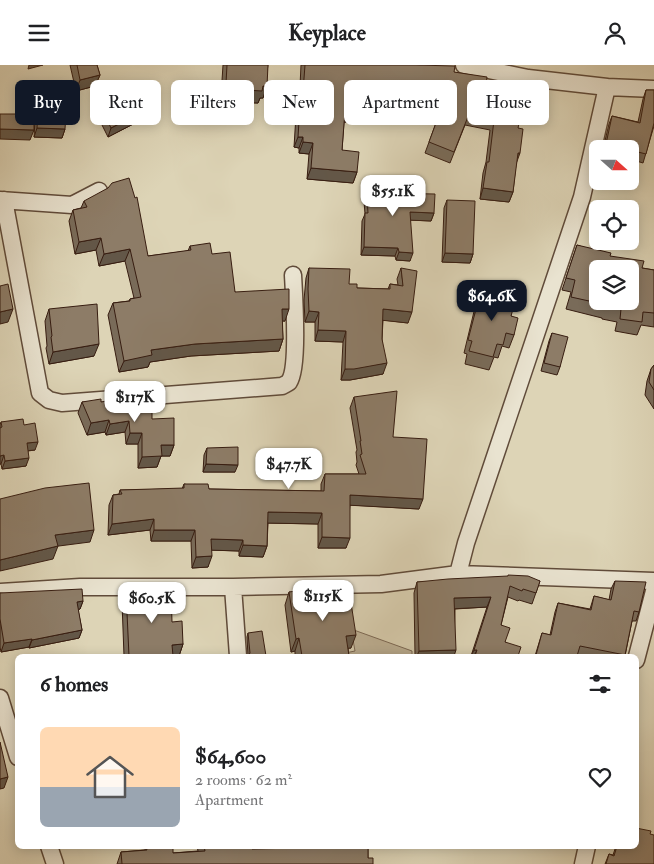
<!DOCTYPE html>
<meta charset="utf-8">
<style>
:root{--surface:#fff;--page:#f6f6f6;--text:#202124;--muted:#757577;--accent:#111827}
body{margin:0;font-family:"IM FELL Double Pica",serif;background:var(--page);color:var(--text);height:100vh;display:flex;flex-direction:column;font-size:19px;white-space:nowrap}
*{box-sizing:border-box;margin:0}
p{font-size:16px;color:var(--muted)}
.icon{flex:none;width:28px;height:28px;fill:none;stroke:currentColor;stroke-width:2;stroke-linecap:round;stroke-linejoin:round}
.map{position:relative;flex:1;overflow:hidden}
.details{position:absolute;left:15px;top:589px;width:624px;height:195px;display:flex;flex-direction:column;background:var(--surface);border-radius:8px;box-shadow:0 2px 12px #0003}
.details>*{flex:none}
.top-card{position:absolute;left:15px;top:15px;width:625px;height:45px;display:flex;gap:10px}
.needle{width:32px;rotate:111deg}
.buttons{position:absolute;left:589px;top:75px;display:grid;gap:10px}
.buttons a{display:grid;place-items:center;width:50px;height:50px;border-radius:8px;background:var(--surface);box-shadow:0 2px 12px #0003;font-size:25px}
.price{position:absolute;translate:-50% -42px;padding:0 11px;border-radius:10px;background:#fff;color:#222;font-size:16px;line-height:32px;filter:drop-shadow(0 1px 2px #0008)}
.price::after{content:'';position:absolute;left:50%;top:30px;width:15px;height:11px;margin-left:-8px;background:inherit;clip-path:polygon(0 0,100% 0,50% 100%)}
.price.current{background:var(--accent);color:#fff}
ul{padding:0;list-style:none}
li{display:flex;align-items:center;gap:15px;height:125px;padding:0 25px}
li span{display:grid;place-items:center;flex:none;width:140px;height:100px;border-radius:8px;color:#555}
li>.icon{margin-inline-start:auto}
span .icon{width:60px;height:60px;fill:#fffc;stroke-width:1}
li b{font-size:21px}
h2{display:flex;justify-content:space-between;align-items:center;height:60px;padding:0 25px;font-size:21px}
.tag{padding:0 18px;border-radius:8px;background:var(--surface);box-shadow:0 2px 12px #0003;font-size:18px;line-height:45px}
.tag.current{background:var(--accent);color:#fff}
header{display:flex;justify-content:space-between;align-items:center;height:65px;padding:0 25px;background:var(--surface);font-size:22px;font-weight:800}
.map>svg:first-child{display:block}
.green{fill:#c1b59a;stroke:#7c6956}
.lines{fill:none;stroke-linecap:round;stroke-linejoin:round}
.minor-casing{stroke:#604b3a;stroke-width:19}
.minor{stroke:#e9e3d0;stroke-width:16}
.wall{fill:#796b59;stroke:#371d11}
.shaded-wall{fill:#635748;stroke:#371d11}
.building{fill:#8d7c67;stroke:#371d11;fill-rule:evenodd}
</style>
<header><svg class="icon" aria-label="menu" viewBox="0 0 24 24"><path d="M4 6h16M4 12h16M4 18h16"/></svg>Keyplace<svg class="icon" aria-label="person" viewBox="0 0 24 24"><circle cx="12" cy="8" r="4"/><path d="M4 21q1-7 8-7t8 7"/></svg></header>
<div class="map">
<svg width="654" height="799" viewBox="0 0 654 799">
<rect width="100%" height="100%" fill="#ddd4b6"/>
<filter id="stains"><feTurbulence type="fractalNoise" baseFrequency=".004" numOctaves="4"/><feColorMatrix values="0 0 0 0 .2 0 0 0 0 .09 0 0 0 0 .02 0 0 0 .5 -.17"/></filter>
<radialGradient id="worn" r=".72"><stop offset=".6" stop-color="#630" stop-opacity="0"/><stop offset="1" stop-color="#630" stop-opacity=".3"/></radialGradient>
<!-- green -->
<path class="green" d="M351 564 412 586V591H345V588L355 586Z"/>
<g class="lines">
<defs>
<path id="minor" d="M607 22 654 24
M0 135 72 140 99 126
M4 135 40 328 49 335 62 338 282 321C284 320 288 318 289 317 299 303 294 229 293 210
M458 509 466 478 582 132 607 22 528 13 464 0
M233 522 238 591
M0 527 80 522H233L381 519 458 509 654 516
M636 595 654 526
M0 633 18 692
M49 781 55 799
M583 799 587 781"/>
</defs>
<!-- minor casing -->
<use href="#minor" class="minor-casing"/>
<!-- minor -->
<use href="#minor" class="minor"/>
</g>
<!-- wall -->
<path class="wall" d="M70 0H97L100 10 95 21 76 26Z
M223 0H268L263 33H260L258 38 225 37 226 32 221 31Z
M301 0H416L454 7 486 20 518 63 516 99 513 127 509 137 480 134 483 108 486 97 490 65 465 60 450 98 425 88 436 58 344 57 342 85 357 107 353 118 307 114 309 89 299 88V83L294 82 296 50 299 42Z
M646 25H654V61L643 98 630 94V84H603L609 59 612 51 638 57 643 34Z
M98 37 141 55 108 72 95 46Z
M38 47 65 64 62 73 34 72 35 55Z
M366 116 382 128 434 148 431 156 410 155V196L396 195 395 191 361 190 362 156 365 149 363 124Z
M447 135 473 189 470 198 442 197 444 143Z
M84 136 148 191 188 186 190 181 212 189 235 227 285 256H282L283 274 279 286 191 291 150 297 148 302 119 307 108 250 113 238 129 236 130 234 134 233 125 196 99 201 96 185 75 189 69 156 73 145 81 143Z
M577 180 642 203 654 205V262L641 260 637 270 615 266 617 257 602 254V253L566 244 571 227 562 225Z
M309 203 357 223 388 224 390 219 398 220 397 214 401 203 408 258 383 255 382 274 383 309 350 315H341L343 277 315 276V257H305L304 235 306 213Z
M482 221 507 235 511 251 514 270 509 283 502 281 498 293 494 292 489 305 465 299 467 289 464 288 477 234Z
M49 244 94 291 49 299 46 283 47 281 45 256Z
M552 268 560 302 557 310 541 306 549 276Z
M654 300V344L645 330 647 316 651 304Z
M354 332 393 372 419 444 350 440 346 483H318V459L268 458 267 481 263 492 239 491V486L211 485 208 502 192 503 191 476H151L150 465 108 470 109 440 113 430 119 429 120 425 182 424 184 419 209 424 321 426V419L325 409H359L356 400 357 397 356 387 357 385 350 343Z
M82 337H101L120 341 152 354 174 380 170 391H161L157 402 138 403V379H126L125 367 106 370 105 367 87 370 78 348Z
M1 357 24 360 35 385 28 386 26 401 2 404 1 399H0V360Z
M207 383 235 407H203L204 390Z
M540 516 532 539 519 535 518 536 508 532 501 560 505 577 518 591H471L487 542 455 544 454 591H415L414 528 417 517Z
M615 516 639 547 636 556H632L625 591H584L577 590V591H535L542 568 550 570 555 547 558 538 590 544 594 531 609 535 611 524Z
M126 526 172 557 183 579 179 591H124L122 537Z
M289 527 312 530 351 583H348L349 591H295V586L291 587 285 540Z
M0 528 83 536 80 544 78 545 82 565 79 573 29 583V582L1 587 0 582Z
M248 568 266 591H248L247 572Z
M650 769 654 799H605L609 789 613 790 616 781H636Z
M197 781H239V783L252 784 293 783V781H368V793L373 799H117L121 787 145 785 146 782 173 788 198 786Z"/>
<!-- shaded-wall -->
<path class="shaded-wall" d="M29 0H43L28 4Z
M100 10 95 21 76 26 80 15Z
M267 21 263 33H260L258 38 225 37 230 24Z
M144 46 141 55 108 72 111 63Z
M345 46 440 47 436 58 341 57Z
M37 63 65 64 62 73 34 72Z
M0 64 34 65 30 75 0 74Z
M298 72H303L299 83 294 82Z
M303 77 313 78 309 89 299 88Z
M518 88H520L516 99Z
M311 103 357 107 353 118 307 114Z
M483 123 513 127 509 137 480 134Z
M410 147 434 148 431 156 407 155Z
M101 173 96 185 75 189 79 177Z
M364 182 398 183 395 191 361 190Z
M130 184 125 196 99 201 104 189Z
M399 187 413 188 410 196 396 195Z
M445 188 473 189 470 198 442 197Z
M13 244 8 257 0 259V247Z
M282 244H289L285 256H278Z
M383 244 412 247 408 258 380 255Z
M309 246 319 247 315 257H305Z
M318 265 346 266 343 277 315 276Z
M283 274 279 286 191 291 150 297 148 302 119 307 124 296 151 285 195 279Z
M99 279 94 291 49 299 53 287Z
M387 298 383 309 350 315H341L345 304Z
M109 355 105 367 87 370 91 358Z
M129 356 125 367 106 370 110 359Z
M130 368H142L138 379H126Z
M38 377 35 385 24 386 27 378Z
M161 380H174L170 391H161L157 402 138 403 142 392Z
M4 390 1 399H0V391Z
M29 393 26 401 2 404 5 396Z
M206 399 238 400 235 407H203Z
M350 430 423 434 419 444 346 440Z
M268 447 322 448 318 459 264 458Z
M154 454 150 465 108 470 112 459Z
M94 465 90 477 51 482 55 470Z
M154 465H195L191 476H151Z
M322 472 350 473 346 483H318Z
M211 474 243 475 239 486 207 485Z
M243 480 267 481 263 492 239 491Z
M58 481 53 494 0 506V495Z
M212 491 208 502 192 503 196 492Z
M491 532 487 542 450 544 454 533Z
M83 536 80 544 74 545 77 537Z
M82 565 79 573 29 583 32 575Z
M356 570 351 583 341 584 346 571Z
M299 573 295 586 291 587 296 574Z
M32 574 29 582 1 587 4 578Z
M183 579 179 591H168L172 580Z
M456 585 454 591H417L419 586Z
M474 585H477L474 591H471Z
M8 712 4 723 0 724V714Z"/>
<!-- building -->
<path class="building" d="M77 0H97L100 10 80 15Z
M227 0H268L267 21H263L262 26 230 24V19L226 18Z
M305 0H416L455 1 454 7 487 12 486 20 526 28 518 63 523 64 520 88H518L513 127 483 123 487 97H489L494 55 469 49 454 87 429 77 440 47 345 46 342 85 359 87 357 107 311 103 313 78 303 77V72H298L300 40H302Z
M131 20 144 46 111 63 98 37Z
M646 25H654V58L646 89 630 85V84H625L606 79 612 51 640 58Z
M38 47 66 48 65 64 37 63Z
M0 49H34V65L0 64Z
M129 113 135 133 137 132 148 191 191 185 190 181 210 178 212 189 230 187 235 227 289 224V244H282L283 274 195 279 151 285 152 290 124 296 113 238 130 236V234L141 232 130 184 104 189 101 173 79 177 73 145 87 142 84 136 108 123 112 118Z
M381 115 382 128 435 129 434 148 410 147 413 188 399 187 398 183 364 182 365 148H368L366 116Z
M447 135 475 136 473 189 445 188Z
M577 180 611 188 610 191 644 196 642 203 654 205V248L643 247 642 257 620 254 621 244 606 242 607 240 571 232 575 215 566 213ZM598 204H630V236H598Z
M309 203 350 204 349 219H357V223L390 224V219L403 221 401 203 417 206 412 247 383 244 382 274 387 298 354 304H345L346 266 318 265 319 247 309 246 308 224Z
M8 219 13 244 0 247V221Z
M482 221 509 228 507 235 515 237 511 251 518 253 514 270 506 268 503 280 497 279 493 292 469 286 472 276 468 275Z
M97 239 99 279 53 287 51 272 52 271 49 244Z
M552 268 568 272 560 302 544 298Z
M654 300V325L649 317 651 304Z
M397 326 393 372 427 374 423 434 350 430V473L322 472V448L268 447 267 481 243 480V475L211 474 212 491 196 492 195 465H154V454L112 459 113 430 122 429 120 425 184 423V419H208L209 424 324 426 325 409H366L360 390 362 389 360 376H361L354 332Z
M101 334V337L118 334 120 341 152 340V354L174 353V380H161L162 391 142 392V368H130L129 356 110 359 109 355 91 358 82 337Z
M23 354 24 360 35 358 38 377 27 378 29 393 5 396 4 390 0 391V363L2 362 1 357Z
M238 382V400L206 399 207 383Z
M89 418 94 465 55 470 58 481 0 495V434L45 423Z
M508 510 528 511 540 516 536 528 523 524 522 526 510 521 501 560 510 563 505 577 521 582 518 591H475L477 585H474L491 532 454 533 456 585 419 586 417 517 448 514 508 511Z
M615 516 646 517 639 547 634 546 625 590 580 581 577 591H542L536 590 542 568 551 570 558 538 591 545 594 531 611 535Z
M82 524 83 536 77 537 82 565 32 575V574L4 578 0 554V528Z
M171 524 172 557 182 556 183 579 172 580 173 591H129L126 526Z
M311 524 312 530 349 525 356 570 346 571 349 591H302L299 573 296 574 289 527Z
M262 566 266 591H248L250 588 248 568Z
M0 677 8 712 0 714Z
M636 763 651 766 650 769 654 770V799H606L609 789 614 791 617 781H636Z
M151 781H173V788L205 786 204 781H239V783L252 782V784L299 783V781H368V793H373V799H122L121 787 147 785 146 782Z"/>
<rect width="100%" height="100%" filter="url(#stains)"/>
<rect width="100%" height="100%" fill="url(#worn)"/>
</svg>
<div class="buttons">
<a><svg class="needle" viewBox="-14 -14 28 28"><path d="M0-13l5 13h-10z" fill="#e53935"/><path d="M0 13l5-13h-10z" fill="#757577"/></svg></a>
<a><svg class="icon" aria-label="locate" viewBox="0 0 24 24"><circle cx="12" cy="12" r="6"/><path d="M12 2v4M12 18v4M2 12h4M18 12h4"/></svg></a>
<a><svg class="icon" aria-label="layers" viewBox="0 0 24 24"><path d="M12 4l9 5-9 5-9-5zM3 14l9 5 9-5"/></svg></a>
</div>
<b class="price" style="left:393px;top:152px">$55.1K</b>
<b class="price current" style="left:492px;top:257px">$64.6K</b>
<b class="price" style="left:135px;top:358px">$117K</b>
<b class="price" style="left:289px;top:425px">$47.7K</b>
<b class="price" style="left:323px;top:557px">$115K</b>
<b class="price" style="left:152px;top:559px">$60.5K</b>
<div class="top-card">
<a class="tag current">Buy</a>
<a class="tag">Rent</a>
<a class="tag">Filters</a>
<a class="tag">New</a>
<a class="tag">Apartment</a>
<a class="tag">House</a>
</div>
<section class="details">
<h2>6 homes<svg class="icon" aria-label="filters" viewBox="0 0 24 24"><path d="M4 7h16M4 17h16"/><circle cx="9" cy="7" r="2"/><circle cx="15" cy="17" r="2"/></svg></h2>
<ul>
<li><span style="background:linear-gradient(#ffd9b3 60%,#9aa5b1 0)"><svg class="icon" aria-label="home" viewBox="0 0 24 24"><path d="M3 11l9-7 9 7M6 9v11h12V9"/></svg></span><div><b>$64,600</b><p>2 rooms · 62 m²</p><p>Apartment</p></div><svg class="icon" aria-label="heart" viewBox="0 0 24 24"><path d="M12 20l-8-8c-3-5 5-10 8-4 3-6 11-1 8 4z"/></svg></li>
</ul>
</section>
</div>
